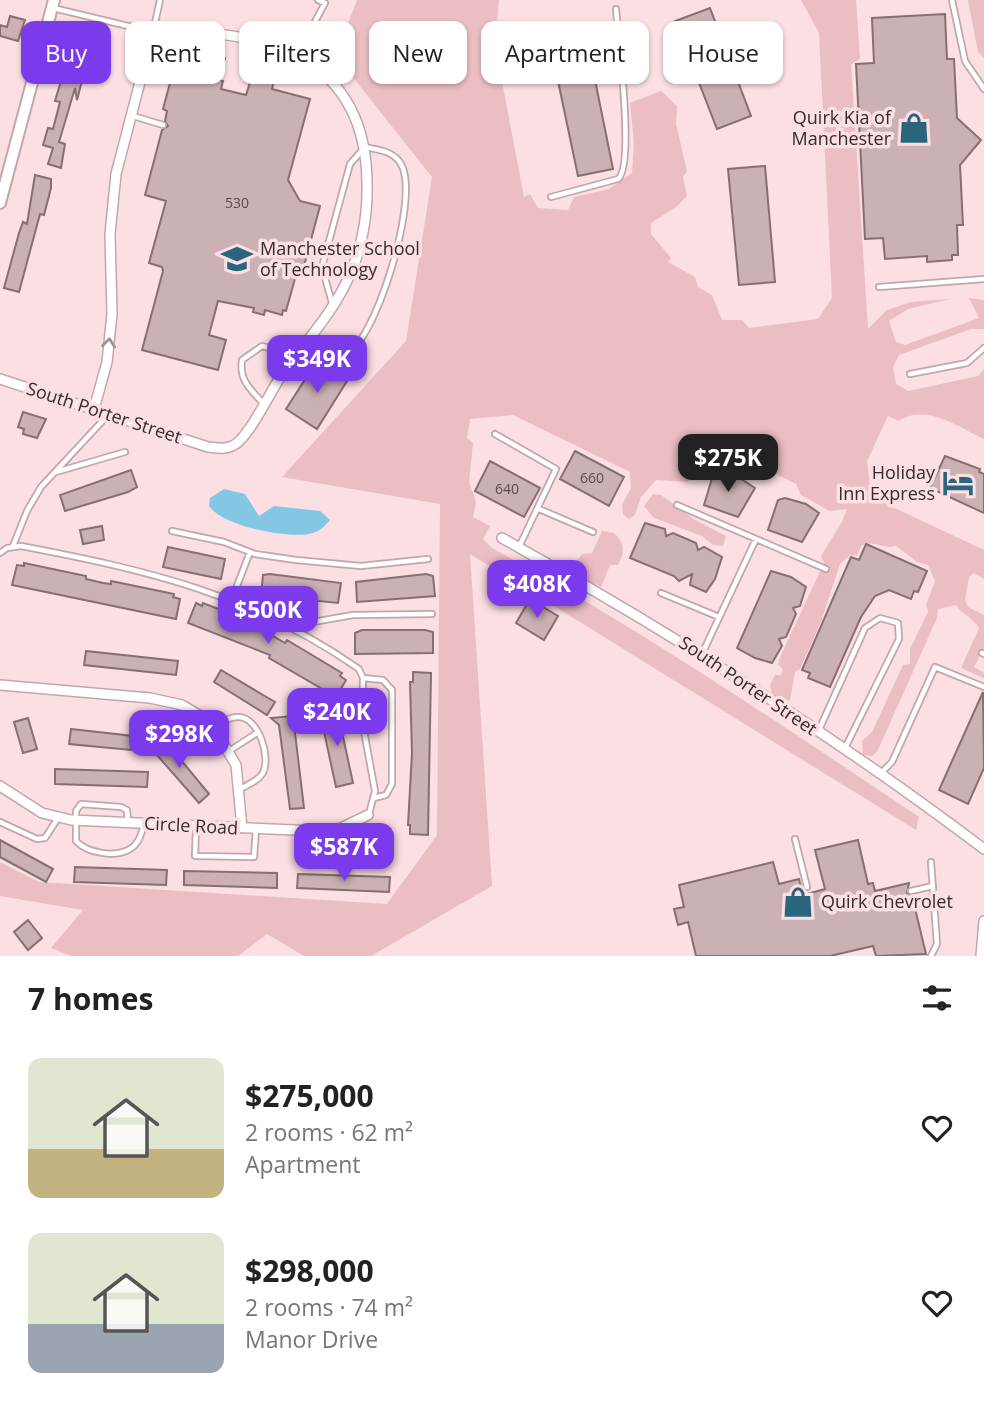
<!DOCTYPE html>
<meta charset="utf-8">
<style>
:root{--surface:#fff;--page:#f6f6f6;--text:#222;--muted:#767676;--accent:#7c3aed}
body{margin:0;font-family:"Open Sans",sans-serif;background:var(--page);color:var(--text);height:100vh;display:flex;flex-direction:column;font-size:26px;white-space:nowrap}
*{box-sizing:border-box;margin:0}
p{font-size:23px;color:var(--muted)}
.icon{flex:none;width:38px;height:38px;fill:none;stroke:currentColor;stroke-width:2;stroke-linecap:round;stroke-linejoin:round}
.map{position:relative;height:956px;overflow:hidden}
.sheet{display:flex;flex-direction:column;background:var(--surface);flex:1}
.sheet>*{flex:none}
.banner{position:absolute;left:21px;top:21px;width:943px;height:63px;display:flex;gap:14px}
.price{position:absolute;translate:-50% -60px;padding:0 16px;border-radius:14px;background:var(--accent);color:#fff;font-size:23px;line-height:46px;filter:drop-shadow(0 2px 4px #0008)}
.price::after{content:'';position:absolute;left:50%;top:42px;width:21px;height:16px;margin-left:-10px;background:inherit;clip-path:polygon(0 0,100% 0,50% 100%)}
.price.active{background:#222;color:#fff}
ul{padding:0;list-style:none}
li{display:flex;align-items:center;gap:21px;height:175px;padding:0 28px}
li span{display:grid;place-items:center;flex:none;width:196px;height:140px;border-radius:14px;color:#555}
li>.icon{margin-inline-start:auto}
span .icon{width:84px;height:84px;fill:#fffc;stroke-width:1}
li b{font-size:30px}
h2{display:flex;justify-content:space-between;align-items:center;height:84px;padding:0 28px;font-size:30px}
.tag{padding:0 24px;border-radius:14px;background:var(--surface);box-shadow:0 2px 5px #0004;font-size:24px;line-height:63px}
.tag.active{background:var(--accent);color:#fff}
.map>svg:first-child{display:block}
.green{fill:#eabec3}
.water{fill:#83c7e5}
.building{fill:#ccb1b4;stroke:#876e71;stroke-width:2}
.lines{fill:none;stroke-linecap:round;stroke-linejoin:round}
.service-casing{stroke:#c2a7aa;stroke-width:8}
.minor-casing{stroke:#c2a7aa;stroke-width:12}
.tertiary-casing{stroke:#c2a7aa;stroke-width:14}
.service{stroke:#fff;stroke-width:4.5}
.minor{stroke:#fff;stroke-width:9}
.tertiary{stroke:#fff;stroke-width:10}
.oneway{stroke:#9a9596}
.labels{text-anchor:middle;stroke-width:7;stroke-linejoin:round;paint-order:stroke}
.number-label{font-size:14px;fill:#5c4c4e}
.poi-label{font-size:18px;fill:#362b2c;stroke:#fcdfe2;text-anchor:end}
.street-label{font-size:18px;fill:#362b2c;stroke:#fcdfe2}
</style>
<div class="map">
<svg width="984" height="956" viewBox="0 0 984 956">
<rect width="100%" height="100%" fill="#fcdfe2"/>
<!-- green -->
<path class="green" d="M357 0H499L495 45 524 197 530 194 538 208 568 210 574 197 609 189 632 173 634 144 630 103 661 91 677 106 676 124 687 171 683 177 687 196 676 207 651 223V234L671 258 668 262 695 277 698 287 712 295 722 320H742L749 328 818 319 832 298 819 33 801 0H856L860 59 851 64 868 329 887 310 911 302 950 299 908 309 889 321 896 342 905 345 979 318 969 298 984 300V329H971L899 355 893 367 896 384 908 391 978 376 984 369V439C958 427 926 403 899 421L888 416 867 461 870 486 886 504 984 550V579L974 573 969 577 965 600 968 607 984 615V648L974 667 984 673V678L961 668 979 628C973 617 962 615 956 605L938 609 937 618 877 752 872 756 863 755 862 741 872 732 903 665 910 664V649L928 612 926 605 935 581 928 565 917 562 896 546C883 550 874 539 861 546L857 556 850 555 840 564 821 622 800 669 795 672 790 700 786 702 772 695 770 685 775 675H781L783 670 778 664 781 655 824 563 821 556 842 522 847 509 830 511 801 495 796 484 733 453 687 482 656 480 641 497 635 515 629 519 623 514 622 505 631 488 630 472 513 415 470 419 467 438 473 443 469 482 476 502 473 517 490 526 483 539 492 548C640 629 779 723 919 817L916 830 470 554 492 886 371 956H304L267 934 238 956H71L51 948 83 910 0 896V862L39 882 387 904 437 835 440 504 282 477 406 341 432 177 336 56Z
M968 0H984V58L978 52Z
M653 494 661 495 695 520 726 536 723 546 713 545 702 536 654 518 644 506Z
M602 531 614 533C625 543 625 552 618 565H610L601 587 587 580V576L579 575 576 562 582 554 592 553Z"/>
<!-- water -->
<path class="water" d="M224 489 245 494 259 516 274 506 320 511 330 520C325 526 320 531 313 533 290 540 222 526 209 506L210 498Z"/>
<!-- building -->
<path class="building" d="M710 8 751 116 717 129 675 21Z
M945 14 947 59H954L957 118 981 140 960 165 963 225H957L958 255H952V260L927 262V256L885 259 883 238 865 239 856 64 874 63 872 18Z
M10 16 25 20 18 41 0 36V25L7 27Z
M72 39 86 43 83 53 89 54 77 100 75 88 59 142 65 144 61 168 48 164 53 148 43 145 48 128 53 129 60 102 55 101 61 81 67 82 74 58 67 56Z
M180 46 225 58 219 80 223 81 221 89 246 95 255 67 276 73 272 89 310 99 288 180 300 201 320 206 304 266 299 264 286 311 283 310 282 315 265 310 264 315 253 312 254 308 218 301 209 335 226 340 218 370 142 350 163 271 162 267 149 263 166 201 145 195 162 130 168 126 165 121 167 111 163 109Z
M590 55 613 169 578 176 554 62Z
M765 166 775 282 739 285 728 169Z
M35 175 51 179V188L44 215 40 214 19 292 4 288 19 233 23 222 27 224Z
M317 361 347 381 317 429 286 409Z
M23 412 46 419 37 438 23 434 24 429 18 427Z
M575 451 624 477 609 506 560 479Z
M945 456 980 469 979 472 984 474V513L930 488Z
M490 461 540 488 524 517 475 491Z
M131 470 137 487 128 492 65 511 60 495Z
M720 473 741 479 755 488 738 517 704 505 713 475Z
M785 498 806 504 819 513 802 542 768 530 778 500Z
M645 523 665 529 666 536 673 533 696 543 698 550 704 547 722 557 715 579 706 592 690 585 692 574 679 581 674 576 630 558Z
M102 526 104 540 83 544 80 530Z
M866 544 927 571 918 592 914 591 911 599 889 590 875 596 861 617 830 687 808 678 810 673 802 670 851 557 859 560Z
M168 547 225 559 221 579 163 567Z
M24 563 86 576V579L103 583 111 584V581L174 594 173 597 180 599 176 619 12 585 17 565 24 566Z
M771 571 791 577 806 587 800 606 793 608 796 614 786 637 779 639 782 646 772 663 755 658 737 648Z
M270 574 341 583 338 603 261 595 263 575Z
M426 574 433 576 435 596 357 602 356 582Z
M530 599 558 616 544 640 516 623Z
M196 603 202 606 203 603 263 626 261 629 285 643 287 640 342 673 340 676 346 680 336 697 269 658 270 655 188 623Z
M362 630H425L433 632V653L355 654V633Z
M86 651 178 661 176 675 84 665Z
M221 670 275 702 267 715 214 682Z
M413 672 431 673 428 835 410 834V825H408L412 753 410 682H413Z
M983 692 984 768 968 804 939 790Z
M337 709 353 783 336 787 320 713Z
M293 716 304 808 290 809 279 725 271 718Z
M28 718 37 749 23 753 14 722Z
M71 729 133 736 131 750 69 744Z
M162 737 209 794 199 803 150 747Z
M55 769 148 772 147 787 55 784Z
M0 840 53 869 46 882 0 857Z
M858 840 868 884 873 883 875 891 909 883 907 893 912 896 926 954 876 956 873 946 830 956H696L688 922 678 925 674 909 684 907 679 885 773 862 779 884 799 879 803 895 825 889 815 850Z
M75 867 167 870 166 885 74 882Z
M184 871 277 873V888L184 885Z
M298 874 390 877 389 892 297 888Z
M28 920 42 938 28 950 14 932Z"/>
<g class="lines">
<defs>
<path id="service" d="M952 0 965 61 984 89
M53 8 153 32 160 0
M297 55 325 3 318 0
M130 115 163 125
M551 197 618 179C635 166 618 35 616 9
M879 287 984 279
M312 338 348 350 353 349C380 324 418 200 402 166 395 151 379 150 365 147L350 164 322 267 332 303
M910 374 967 363 984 348
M263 403C250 389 239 380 242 360L262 346 273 349 291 361
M495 434 556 469 519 547
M56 472 125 452
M677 505 826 569
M539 509 593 532
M172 531 224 542 255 554 296 560 361 566 428 559
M13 546 27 511 41 487 108 415
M0 553 7 548 21 546C147 570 252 594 359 669L363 678 362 720 375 791 369 814
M661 593 719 617
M232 599 250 552
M290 626 353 615 432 614
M982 653 984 654
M702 654 756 539
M363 678 383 680 392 690V784L386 795 374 798
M213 729C220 724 229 716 239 717 259 718 271 757 263 773 258 781 249 784 240 789
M818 732 865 628 880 618 898 623 899 639 844 750
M229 751 257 733
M880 774 892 762 935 667 984 687
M0 822 37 839 45 838 58 818
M128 823 127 810 121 807 81 804 76 811V841C87 853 115 858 130 849 139 844 141 834 144 825
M196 827 195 856 254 857 256 829
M306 832 308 854 313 858 360 853 352 825
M795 839 807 887
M911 891 933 886
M931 956 937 944 931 862"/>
<path id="minor" d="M0 379 208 447C216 448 226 450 234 445 250 437 273 385 287 367 307 341 330 315 345 285 361 255 368 217 367 183 366 54 262 28 153 32L116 174 110 234 112 314 107 362 94 409
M502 538C669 631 832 734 984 849
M0 685 150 698 182 705 197 714 220 738 236 765 242 828
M0 786 42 813 71 820 316 831 339 829 368 815
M981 956 984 921"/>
<path id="tertiary" d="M0 203 54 0"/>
</defs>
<!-- service casing -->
<use href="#service" class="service-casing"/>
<!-- minor casing -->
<use href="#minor" class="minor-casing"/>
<!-- tertiary casing -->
<use href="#tertiary" class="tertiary-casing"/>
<!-- service -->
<use href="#service" class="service"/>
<!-- minor -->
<use href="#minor" class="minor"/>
<!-- tertiary -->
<use href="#tertiary" class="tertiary"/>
</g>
<!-- one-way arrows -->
<defs><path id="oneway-chevron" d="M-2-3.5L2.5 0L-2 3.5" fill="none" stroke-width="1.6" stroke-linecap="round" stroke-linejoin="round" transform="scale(1.75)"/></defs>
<use class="oneway" href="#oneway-chevron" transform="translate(109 343) rotate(-84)"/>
<!-- icons -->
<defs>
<symbol id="shop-bare" viewBox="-9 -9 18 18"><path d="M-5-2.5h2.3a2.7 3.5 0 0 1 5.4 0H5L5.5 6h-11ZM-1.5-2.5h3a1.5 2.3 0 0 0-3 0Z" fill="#2a657e" stroke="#fcdfe2" stroke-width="2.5" paint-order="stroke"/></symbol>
<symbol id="school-bare" viewBox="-9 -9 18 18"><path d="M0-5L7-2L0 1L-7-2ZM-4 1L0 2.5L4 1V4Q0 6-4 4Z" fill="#2a657e" stroke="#fcdfe2" stroke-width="2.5" paint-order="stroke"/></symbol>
<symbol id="hotel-bare" viewBox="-9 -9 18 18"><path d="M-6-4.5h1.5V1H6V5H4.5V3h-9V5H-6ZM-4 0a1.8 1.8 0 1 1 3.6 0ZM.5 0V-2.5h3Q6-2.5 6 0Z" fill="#2a657e" stroke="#fcdfe2" stroke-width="2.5" paint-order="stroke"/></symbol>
</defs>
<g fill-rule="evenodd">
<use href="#shop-bare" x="892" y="106" width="44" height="44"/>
<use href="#school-bare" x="215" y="237" width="44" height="44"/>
<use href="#hotel-bare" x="936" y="461" width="44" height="44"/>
<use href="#shop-bare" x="776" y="880" width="44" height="44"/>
</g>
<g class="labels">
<!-- number labels -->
<g class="number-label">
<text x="237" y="208">530</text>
<text x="592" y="483">660</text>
<text x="507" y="494">640</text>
</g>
<!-- poi labels -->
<g class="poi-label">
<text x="891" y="124">Quirk Kia of<tspan x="891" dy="21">Manchester</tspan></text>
<text x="260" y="255" text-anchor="start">Manchester School<tspan x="260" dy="21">of Technology</tspan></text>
<text x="935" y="479">Holiday<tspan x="935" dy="21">Inn Express</tspan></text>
<text x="821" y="908" text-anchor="start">Quirk Chevrolet</text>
</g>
<!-- street labels -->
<g class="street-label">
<text transform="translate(104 413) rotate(18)" y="6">South Porter Street</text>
<text transform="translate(748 686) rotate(34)" y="6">South Porter Street</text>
<text transform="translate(191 826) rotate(3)" y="6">Circle Road</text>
</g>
</g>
</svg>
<b class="price" style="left:317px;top:395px">$349K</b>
<b class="price active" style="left:728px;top:494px">$275K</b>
<b class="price" style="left:537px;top:620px">$408K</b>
<b class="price" style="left:268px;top:646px">$500K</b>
<b class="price" style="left:337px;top:748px">$240K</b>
<b class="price" style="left:179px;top:770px">$298K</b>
<b class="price" style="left:344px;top:883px">$587K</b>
<div class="banner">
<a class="tag active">Buy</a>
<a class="tag">Rent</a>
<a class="tag">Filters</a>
<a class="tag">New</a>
<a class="tag">Apartment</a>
<a class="tag">House</a>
</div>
</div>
<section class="sheet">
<h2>7 homes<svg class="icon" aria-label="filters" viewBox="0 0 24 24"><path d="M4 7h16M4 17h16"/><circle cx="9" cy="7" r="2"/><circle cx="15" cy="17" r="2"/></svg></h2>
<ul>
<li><span style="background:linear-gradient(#dfe7d0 65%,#c2b280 0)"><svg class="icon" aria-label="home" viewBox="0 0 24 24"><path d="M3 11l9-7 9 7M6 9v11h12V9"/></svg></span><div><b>$275,000</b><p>2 rooms · 62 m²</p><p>Apartment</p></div><svg class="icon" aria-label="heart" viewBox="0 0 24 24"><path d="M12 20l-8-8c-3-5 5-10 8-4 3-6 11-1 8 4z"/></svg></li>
<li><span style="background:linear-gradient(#dfe7d0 65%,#9aa5b1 0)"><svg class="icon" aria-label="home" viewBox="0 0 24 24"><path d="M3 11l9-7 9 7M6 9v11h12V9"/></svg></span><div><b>$298,000</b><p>2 rooms · 74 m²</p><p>Manor Drive</p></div><svg class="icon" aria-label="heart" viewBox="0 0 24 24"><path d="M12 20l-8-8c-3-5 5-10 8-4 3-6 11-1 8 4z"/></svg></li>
</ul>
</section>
